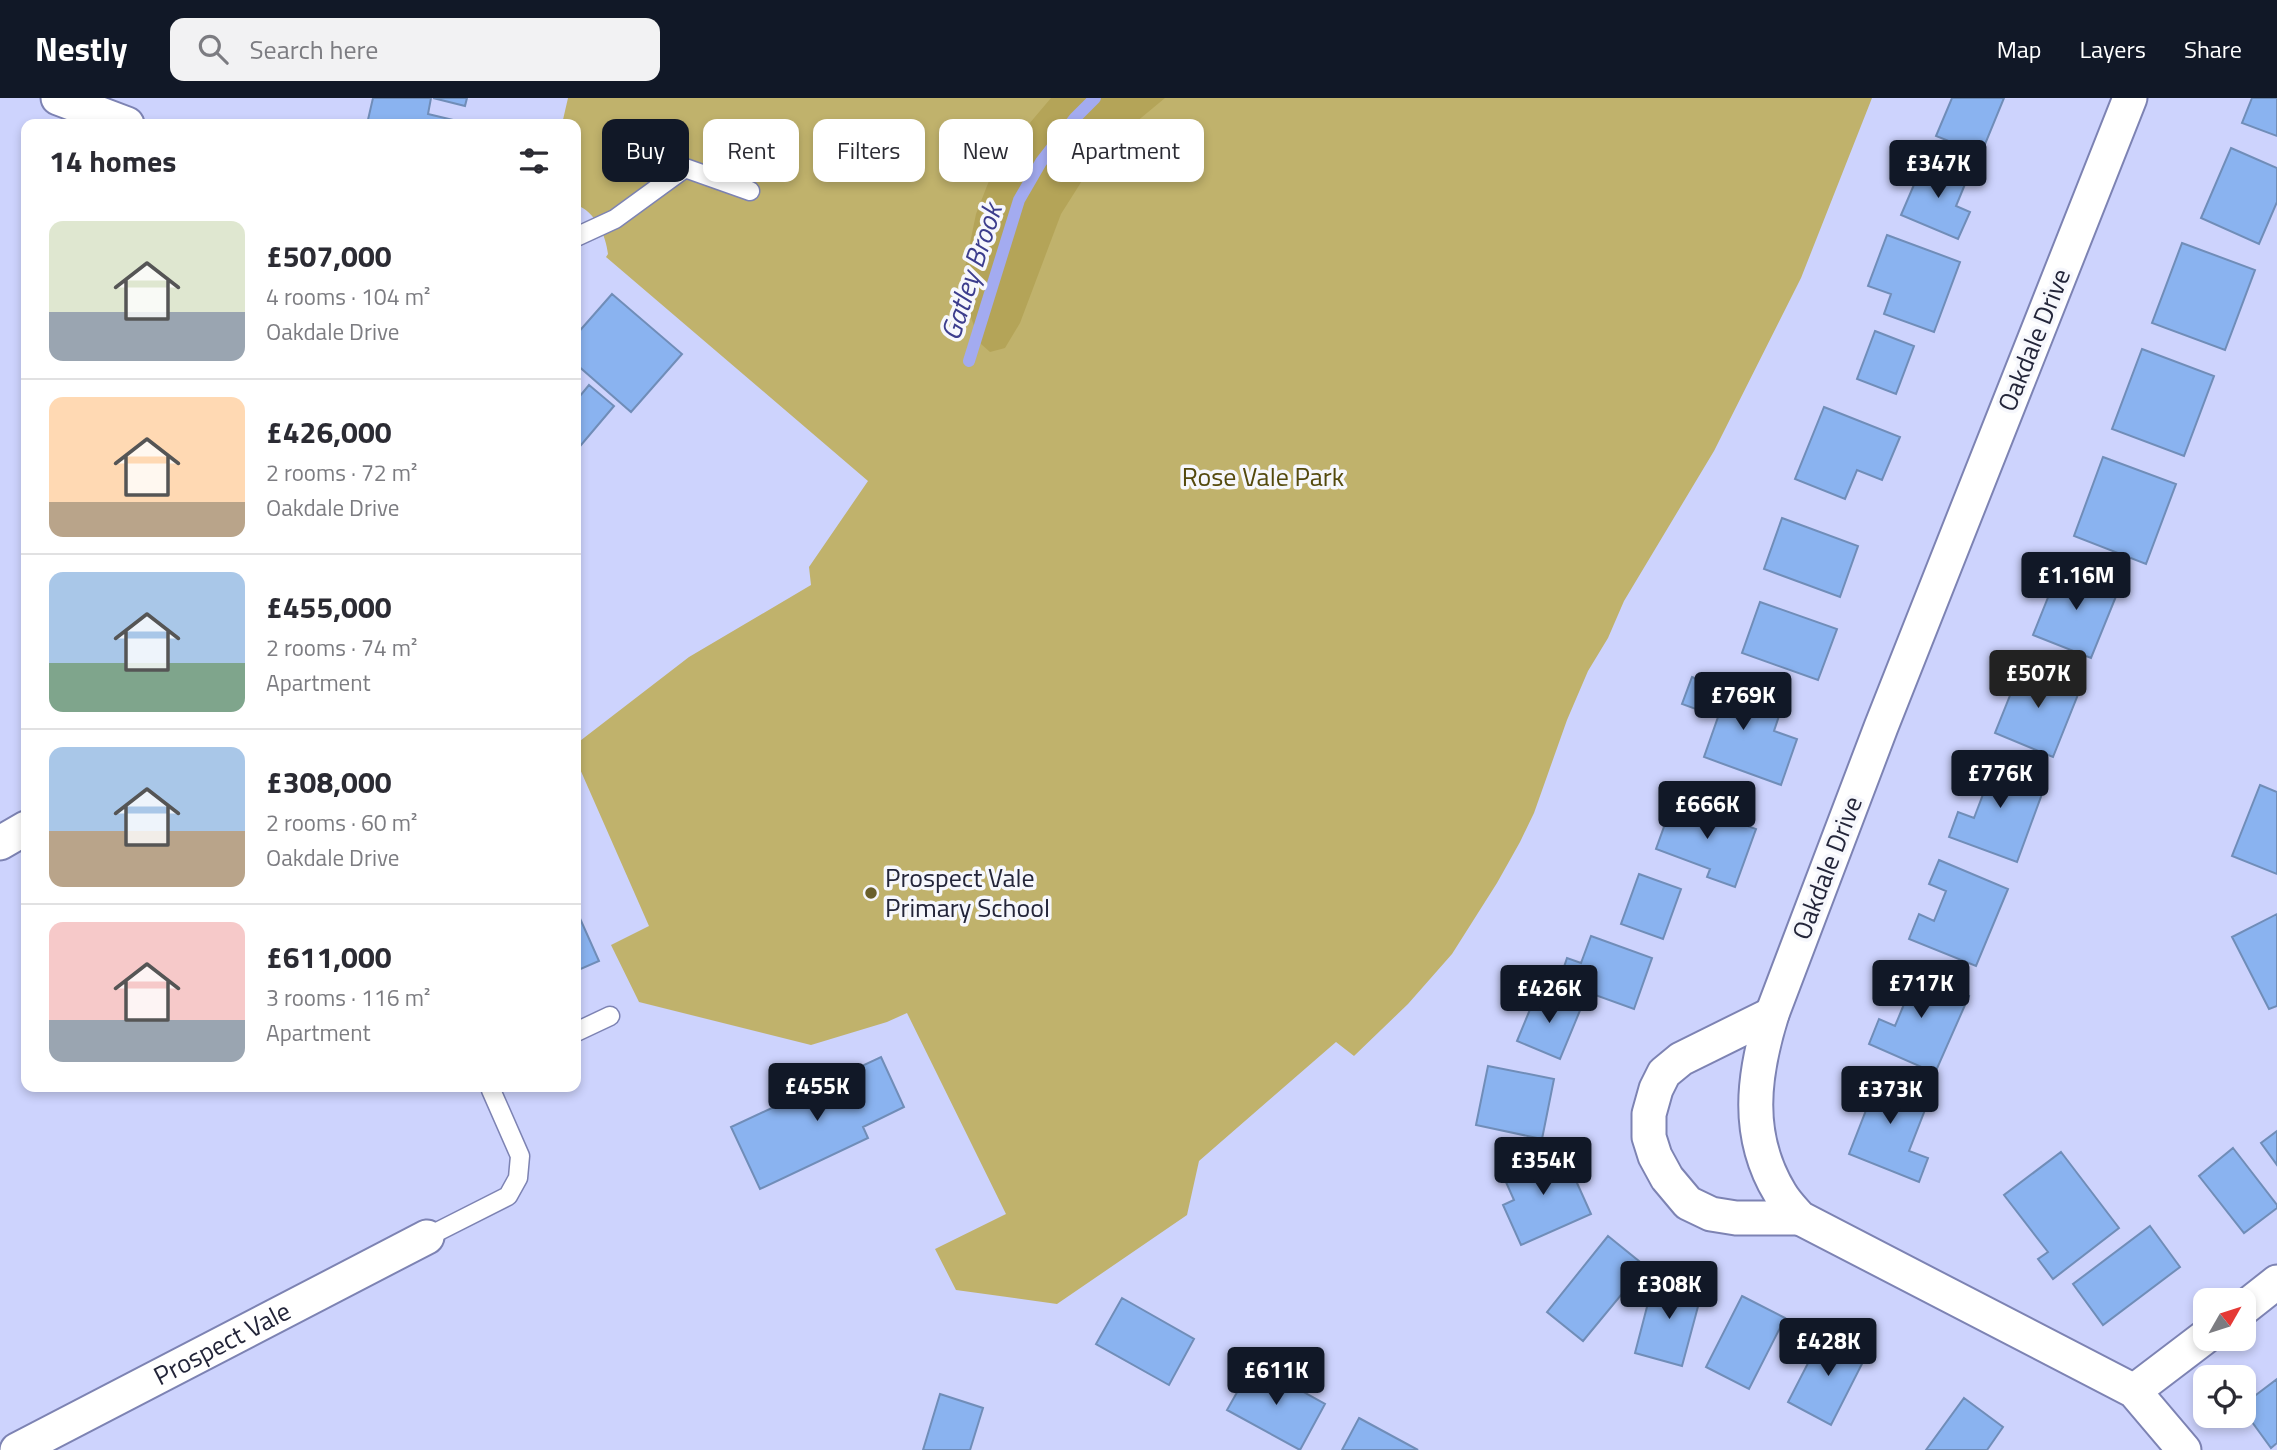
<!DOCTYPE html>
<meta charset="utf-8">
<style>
:root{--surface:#fff;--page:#f2f2f3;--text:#2b2b33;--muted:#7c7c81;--line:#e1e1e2;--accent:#111827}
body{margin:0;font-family:"Titillium Web",sans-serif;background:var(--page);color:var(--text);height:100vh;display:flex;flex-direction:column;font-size:26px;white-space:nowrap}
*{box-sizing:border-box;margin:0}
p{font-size:23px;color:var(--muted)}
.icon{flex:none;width:38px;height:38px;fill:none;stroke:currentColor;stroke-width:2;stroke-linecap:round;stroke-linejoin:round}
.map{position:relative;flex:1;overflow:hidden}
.sheet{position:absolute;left:21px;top:21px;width:560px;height:973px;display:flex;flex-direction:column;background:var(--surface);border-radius:14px;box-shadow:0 4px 10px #0003}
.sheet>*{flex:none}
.hud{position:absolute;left:602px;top:21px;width:665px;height:63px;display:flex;gap:14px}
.needle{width:46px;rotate:51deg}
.fabs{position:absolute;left:2193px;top:1190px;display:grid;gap:14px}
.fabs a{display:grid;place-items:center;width:63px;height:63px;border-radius:14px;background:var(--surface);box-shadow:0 4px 10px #0003;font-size:35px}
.price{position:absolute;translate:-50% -60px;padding:0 16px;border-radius:7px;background:var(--accent);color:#fff;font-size:23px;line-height:46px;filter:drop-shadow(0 2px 4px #0008)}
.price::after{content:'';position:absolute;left:50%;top:42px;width:21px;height:16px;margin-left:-10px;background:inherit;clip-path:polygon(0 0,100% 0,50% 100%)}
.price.selected{background:#222;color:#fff}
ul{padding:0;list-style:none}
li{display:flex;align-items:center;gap:21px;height:175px;padding:0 28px}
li+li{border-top:2px solid var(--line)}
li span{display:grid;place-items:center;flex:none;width:196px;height:140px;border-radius:14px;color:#555}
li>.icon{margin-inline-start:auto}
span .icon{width:84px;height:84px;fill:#fffc;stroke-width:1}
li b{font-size:30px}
h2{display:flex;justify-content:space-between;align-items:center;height:84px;padding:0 28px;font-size:30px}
.pill{padding:0 24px;border-radius:14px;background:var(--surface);box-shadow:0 4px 10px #0003;font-size:24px;line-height:63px}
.pill.selected{background:var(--accent);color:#fff}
header{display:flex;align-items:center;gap:42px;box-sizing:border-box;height:98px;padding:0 35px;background:var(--accent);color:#fff}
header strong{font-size:33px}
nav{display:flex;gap:38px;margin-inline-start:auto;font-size:24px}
.search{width:490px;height:63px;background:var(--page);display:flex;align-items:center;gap:18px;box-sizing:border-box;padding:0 24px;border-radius:14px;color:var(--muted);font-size:26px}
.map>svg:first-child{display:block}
.green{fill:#c0b26c}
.forest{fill:#b4a458}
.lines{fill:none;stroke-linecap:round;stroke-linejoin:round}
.stream{stroke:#a3abf0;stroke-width:12}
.building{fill:#8ab3f0;stroke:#708db8;stroke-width:2}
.service-casing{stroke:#7d83b3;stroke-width:21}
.minor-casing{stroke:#7d83b3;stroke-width:37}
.service{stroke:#fff;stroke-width:18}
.minor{stroke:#fff;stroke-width:33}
.poi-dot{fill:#695f2b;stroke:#f6f7fc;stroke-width:2.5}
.labels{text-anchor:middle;stroke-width:7;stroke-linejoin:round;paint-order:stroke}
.street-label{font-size:26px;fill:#232539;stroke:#f6f7fc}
.park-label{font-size:26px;fill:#54490c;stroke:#f6f7fc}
.poi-label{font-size:26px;fill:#232539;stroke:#f6f7fc;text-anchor:start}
.water-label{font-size:28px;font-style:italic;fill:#3c3d8d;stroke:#f6f7fc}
</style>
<header>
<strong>Nestly</strong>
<div class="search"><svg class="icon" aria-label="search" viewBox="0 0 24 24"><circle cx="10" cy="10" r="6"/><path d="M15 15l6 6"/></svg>Search here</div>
<nav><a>Map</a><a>Layers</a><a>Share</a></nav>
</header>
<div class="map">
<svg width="2277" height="1352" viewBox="0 0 2277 1352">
<rect width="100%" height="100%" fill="#cdd3fd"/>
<!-- green -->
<path class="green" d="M568 0H1872L1801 180 1714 353 1624 503 1608 540 1588 573 1567 622 1534 715 1520 744 1497 785 1452 856 1408 906 1354 958 1336 944 1199 1063 1187 1117 1057 1206 956 1192 935 1151 1006 1116 907 915 887 924 811 947 639 904 611 847 649 828 576 662V646L689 559 811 487 809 469 868 383 606 159 608 156C606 137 595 113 576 107V26H562Z"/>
<!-- forest -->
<path class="forest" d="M1051 0H1165L1118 39 1085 78 1061 116 1020 225 1005 250 990 254 981 246 970 217 963 179 976 116 996 65Z"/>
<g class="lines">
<!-- stream -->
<path class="stream" d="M969 263 1019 102 1041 64 1075 20 1095 0"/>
</g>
<!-- building -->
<path class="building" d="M373 0H431L428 16 453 22 451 26H367Z
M433 0H467L465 8Z
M1952 0H2004L1981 56 1936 38Z
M2252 0H2277V38L2242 25Z
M2231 50 2277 70V104L2259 146 2201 120Z
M1925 61 1968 79 1956 108 1970 114 1958 141 1901 117Z
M1887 137 1960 164 1934 234 1884 216 1891 196 1868 188Z
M2182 145 2255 172 2225 252 2152 225Z
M612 196 682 256 631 314 576 266V237Z
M1875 233 1914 248 1896 296 1857 281Z
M2142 251 2214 278 2184 358 2112 331Z
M589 287 614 308 576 353V294L580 298Z
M1824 309 1900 339 1882 382 1857 372 1845 401 1795 381Z
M2103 359 2176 386 2146 466 2074 438Z
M1782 420 1858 448 1840 499 1764 471Z
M2061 467 2119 491 2091 560 2033 537Z
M1760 504 1837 531 1818 582 1742 555Z
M2023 565 2081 589 2053 659 1995 635Z
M1692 579 1781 612 1774 633 1797 641 1781 687 1704 659 1718 619 1682 606Z
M1976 659 2046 685 2017 764 1949 739 1958 714 1974 720 1985 691 1967 684Z
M2260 687 2277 694V776L2232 758Z
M1674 701 1756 731 1735 789 1707 779 1710 771 1656 751Z
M1939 762 2008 791 1976 868 1909 841 1919 816 1934 823 1946 793 1929 786Z
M1639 776 1681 791 1663 841 1621 826Z
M578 816 599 863 576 873V817Z
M2277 816V908L2269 911 2232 839Z
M1591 838 1652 860 1634 911 1559 884 1567 860 1581 865Z
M1900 867 1969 898 1935 975 1869 946 1879 921 1895 928 1907 899 1889 892Z
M1538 892 1581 910 1560 961 1517 943Z
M881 959 904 1009 863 1029 868 1040 760 1091 731 1029Z
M1488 968 1554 981 1542 1041 1476 1027Z
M1862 972 1930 999 1909 1053 1928 1060 1919 1084 1849 1056 1870 1002 1853 995Z
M2277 1033V1067L2261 1045Z
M2233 1050 2277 1107V1110L2244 1135 2199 1078Z
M2061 1054 2119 1130 2053 1181 2038 1161 2048 1154 2004 1097Z
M1564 1056 1591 1116 1521 1147 1503 1107 1514 1102 1501 1073 1537 1057 1541 1066Z
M2150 1128 2180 1169 2103 1227 2073 1186Z
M1608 1138 1645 1168 1583 1243 1547 1214Z
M1655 1178 1703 1190 1682 1268 1635 1255Z
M1742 1198 1785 1220 1749 1291 1706 1269Z
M1122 1200 1194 1241 1169 1287 1096 1246Z
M1824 1234 1867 1256 1831 1327 1788 1304Z
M1253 1266 1325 1306 1300 1352 1227 1312Z
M2277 1281V1345L2271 1350 2244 1313V1306Z
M940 1296 983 1310 970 1352H923Z
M1964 1300 2003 1329 1987 1352H1926Z
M1359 1320 1418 1352H1342Z"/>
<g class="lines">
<defs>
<path id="service" d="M576 139 615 121 685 70 750 93
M576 934 610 918
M427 1139 508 1098 518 1080 520 1058 491 992 493 989"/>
<g id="minor">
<path d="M58 0 127 26"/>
<path d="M2130 0 1881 629 1772 916C1753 977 1745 1037 1780 1095 1785 1104 1793 1112 1800 1120L2134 1293 2184 1352"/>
<path d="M0 745 26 730"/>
<path d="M1772 916 1681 961 1664 975 1656 991 1649 1016V1039L1655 1058 1667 1080 1688 1105 1711 1116 1736 1120H1800"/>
<path d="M2244 1210 2277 1184"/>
<path d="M2134 1293 2205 1239"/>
<path id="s1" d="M17 1352 427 1139"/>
</g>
</defs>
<!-- service casing -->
<use href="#service" class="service-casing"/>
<!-- minor casing -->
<use href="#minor" class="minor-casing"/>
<!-- service -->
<use href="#service" class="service"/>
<!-- minor -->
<use href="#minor" class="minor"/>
</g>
<!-- markers -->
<circle class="poi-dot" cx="871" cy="795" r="7"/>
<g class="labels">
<!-- street labels -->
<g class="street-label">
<text transform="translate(2034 242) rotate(-68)" y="9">Oakdale Drive</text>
<text transform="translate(1827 770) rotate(-69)" y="9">Oakdale Drive</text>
<text dy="9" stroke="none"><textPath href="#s1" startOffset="231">Prospect Vale</textPath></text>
</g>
<!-- park labels -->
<g class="park-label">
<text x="1263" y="388">Rose Vale Park</text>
</g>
<!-- poi labels -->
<g class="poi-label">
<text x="885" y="789">Prospect Vale<tspan x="885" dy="30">Primary School</tspan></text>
</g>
<!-- water labels -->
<g class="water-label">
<text transform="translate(971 174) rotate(-72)" y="10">Gatley Brook</text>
</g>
</g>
</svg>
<div class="fabs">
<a><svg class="needle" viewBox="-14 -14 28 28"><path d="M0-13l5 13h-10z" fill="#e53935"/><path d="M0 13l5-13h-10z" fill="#7c7c81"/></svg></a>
<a><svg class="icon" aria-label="locate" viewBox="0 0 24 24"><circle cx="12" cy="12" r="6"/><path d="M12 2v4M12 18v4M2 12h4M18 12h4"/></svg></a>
</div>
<b class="price" style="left:1938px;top:102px">£347K</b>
<b class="price" style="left:2076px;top:514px">£1.16M</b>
<b class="price selected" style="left:2038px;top:612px">£507K</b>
<b class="price" style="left:1743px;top:634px">£769K</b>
<b class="price" style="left:2000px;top:712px">£776K</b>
<b class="price" style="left:1707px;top:743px">£666K</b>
<b class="price" style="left:1921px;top:922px">£717K</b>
<b class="price" style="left:1549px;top:927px">£426K</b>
<b class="price" style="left:817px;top:1025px">£455K</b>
<b class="price" style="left:1890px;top:1028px">£373K</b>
<b class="price" style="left:1543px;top:1099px">£354K</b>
<b class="price" style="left:1669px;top:1223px">£308K</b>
<b class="price" style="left:1828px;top:1280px">£428K</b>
<b class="price" style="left:1276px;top:1309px">£611K</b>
<div class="hud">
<a class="pill selected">Buy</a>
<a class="pill">Rent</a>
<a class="pill">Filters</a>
<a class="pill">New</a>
<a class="pill">Apartment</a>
</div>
<section class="sheet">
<h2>14 homes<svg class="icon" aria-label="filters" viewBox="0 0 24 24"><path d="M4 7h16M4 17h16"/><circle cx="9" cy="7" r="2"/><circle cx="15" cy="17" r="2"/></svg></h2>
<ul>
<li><span style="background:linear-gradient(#dfe7d0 65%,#9aa5b1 0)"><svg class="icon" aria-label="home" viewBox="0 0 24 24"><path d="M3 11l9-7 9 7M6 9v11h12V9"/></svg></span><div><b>£507,000</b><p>4 rooms · 104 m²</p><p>Oakdale Drive</p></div></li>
<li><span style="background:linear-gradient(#ffd9b3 75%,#b9a48a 0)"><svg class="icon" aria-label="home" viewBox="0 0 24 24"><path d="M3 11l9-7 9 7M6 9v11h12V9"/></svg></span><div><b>£426,000</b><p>2 rooms · 72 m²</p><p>Oakdale Drive</p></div></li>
<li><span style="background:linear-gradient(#a9c7e8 65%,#7fa58c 0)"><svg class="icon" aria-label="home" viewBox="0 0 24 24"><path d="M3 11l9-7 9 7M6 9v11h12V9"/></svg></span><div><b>£455,000</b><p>2 rooms · 74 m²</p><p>Apartment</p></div></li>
<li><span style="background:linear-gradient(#a9c7e8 60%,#b9a48a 0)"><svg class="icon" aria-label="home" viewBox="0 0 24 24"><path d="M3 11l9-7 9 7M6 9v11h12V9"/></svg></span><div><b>£308,000</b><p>2 rooms · 60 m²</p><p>Oakdale Drive</p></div></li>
<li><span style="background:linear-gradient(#f6c9c9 70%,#9aa5b1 0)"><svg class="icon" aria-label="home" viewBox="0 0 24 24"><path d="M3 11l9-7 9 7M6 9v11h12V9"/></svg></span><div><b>£611,000</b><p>3 rooms · 116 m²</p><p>Apartment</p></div></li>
</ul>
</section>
</div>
